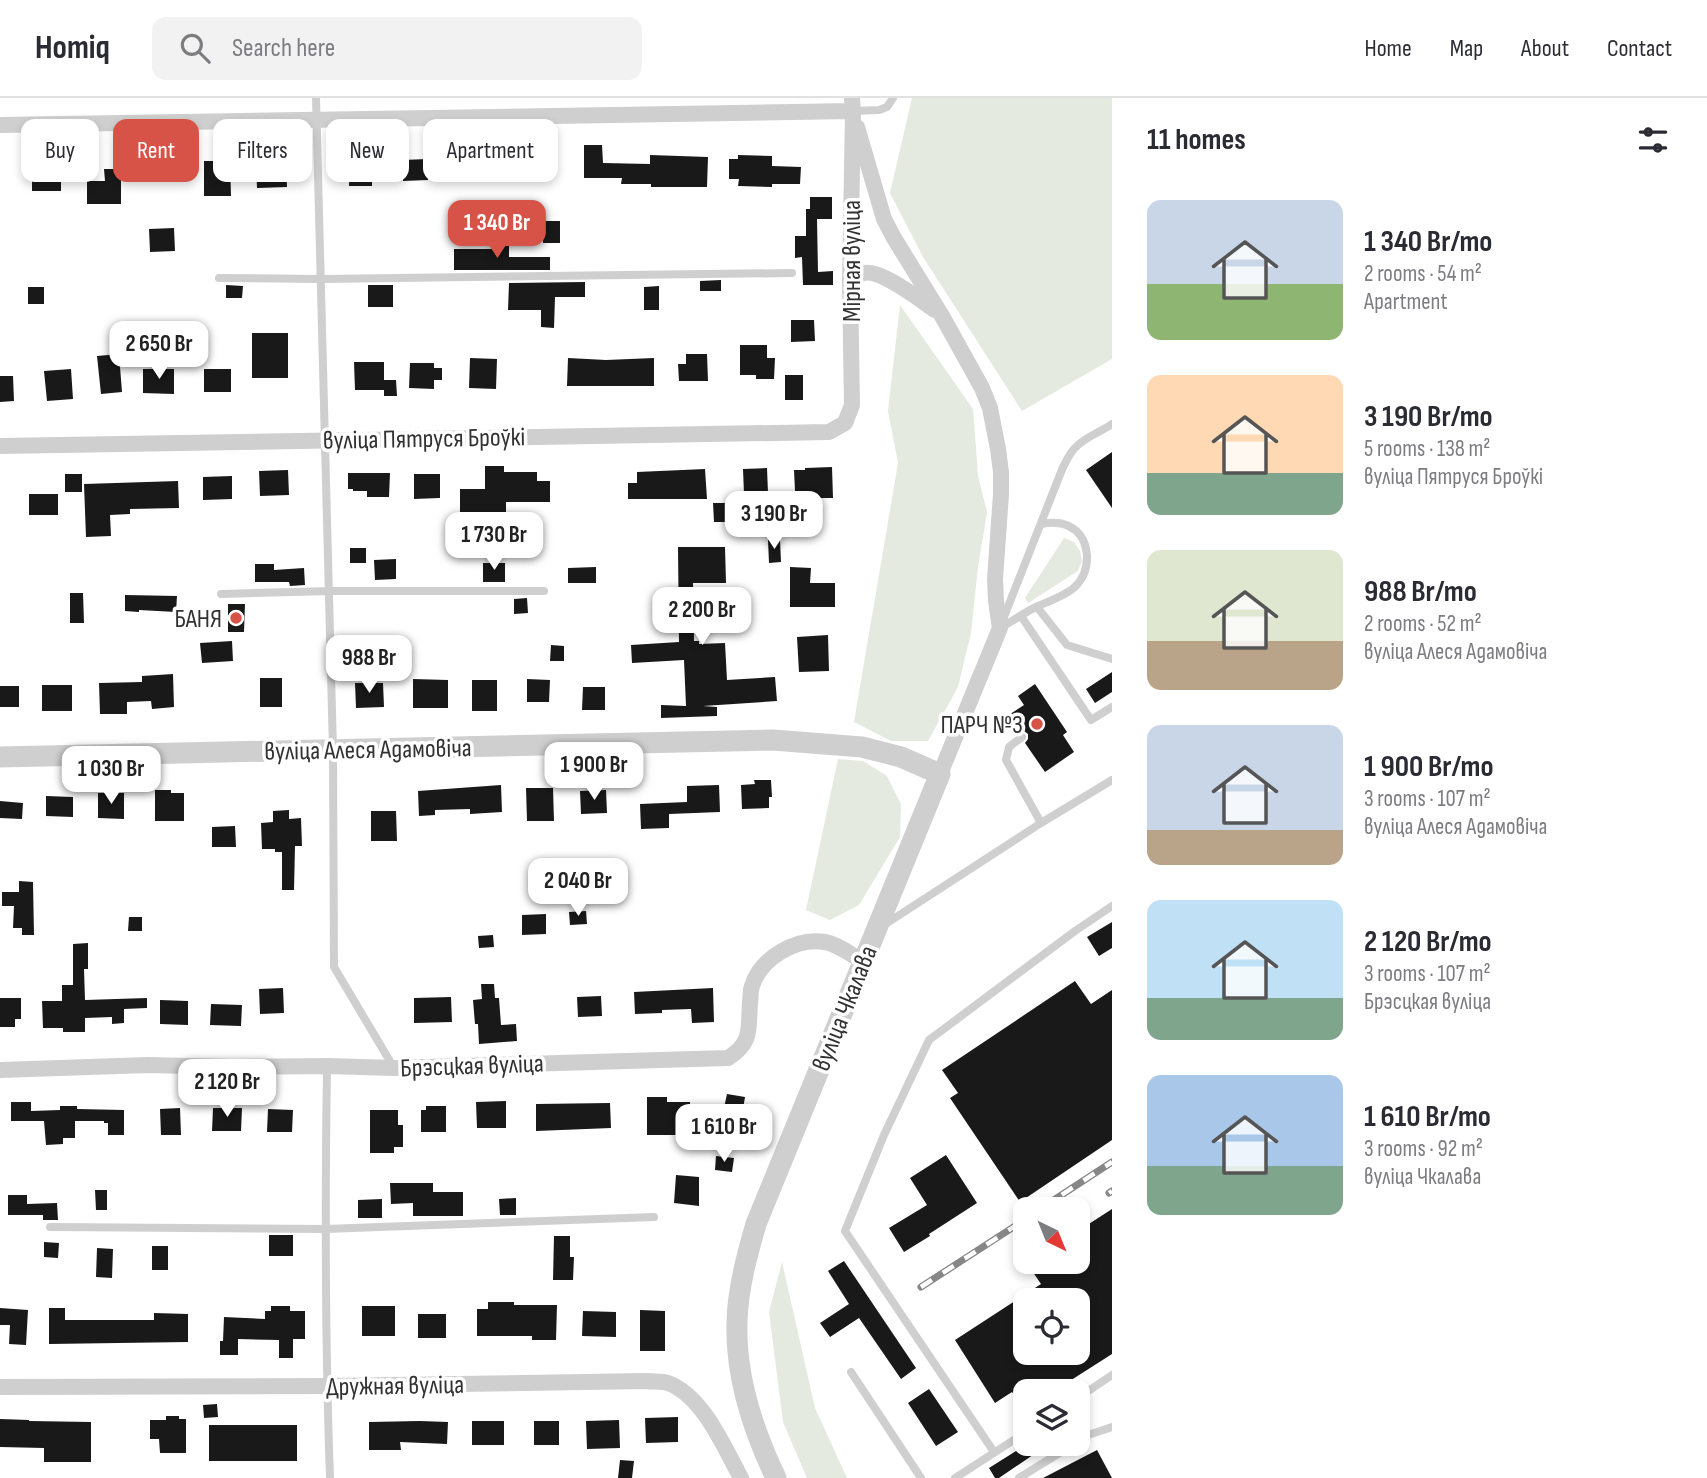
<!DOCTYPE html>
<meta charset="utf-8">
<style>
:root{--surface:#fff;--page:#f2f2f3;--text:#2b2b33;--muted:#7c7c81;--line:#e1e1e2;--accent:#d75347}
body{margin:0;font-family:"Sofia Sans Condensed",sans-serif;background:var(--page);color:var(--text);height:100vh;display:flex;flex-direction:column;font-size:26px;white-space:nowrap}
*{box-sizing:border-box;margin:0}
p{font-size:23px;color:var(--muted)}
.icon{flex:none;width:38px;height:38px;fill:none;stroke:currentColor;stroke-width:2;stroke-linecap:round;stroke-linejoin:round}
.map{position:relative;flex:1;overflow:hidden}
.details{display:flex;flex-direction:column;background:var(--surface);width:595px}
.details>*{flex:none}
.top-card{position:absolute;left:21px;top:21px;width:665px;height:63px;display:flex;gap:14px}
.needle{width:46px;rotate:137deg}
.controls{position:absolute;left:1013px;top:1099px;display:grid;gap:14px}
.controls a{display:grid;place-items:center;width:77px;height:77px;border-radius:14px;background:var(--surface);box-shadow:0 4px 10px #0003;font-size:35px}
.price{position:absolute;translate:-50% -60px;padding:0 16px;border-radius:14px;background:#fff;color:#222;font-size:23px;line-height:46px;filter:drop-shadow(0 2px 4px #0008)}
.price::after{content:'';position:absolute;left:50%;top:42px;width:21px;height:16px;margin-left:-10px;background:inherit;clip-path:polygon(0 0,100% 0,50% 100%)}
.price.current{background:var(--accent);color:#fff}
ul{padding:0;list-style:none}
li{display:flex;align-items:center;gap:21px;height:175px;padding:0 35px}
li span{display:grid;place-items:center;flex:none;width:196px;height:140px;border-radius:14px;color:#555}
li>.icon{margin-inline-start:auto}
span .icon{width:84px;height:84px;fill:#fffc;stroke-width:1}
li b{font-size:30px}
h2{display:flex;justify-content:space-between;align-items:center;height:84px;padding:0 35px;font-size:30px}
.chip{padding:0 24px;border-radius:14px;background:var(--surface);box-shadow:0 4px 10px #0003;font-size:24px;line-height:63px}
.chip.current{background:var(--accent);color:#fff}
header{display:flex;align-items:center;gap:42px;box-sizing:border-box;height:98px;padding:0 35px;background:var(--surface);border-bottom:2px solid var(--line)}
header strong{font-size:33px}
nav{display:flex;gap:38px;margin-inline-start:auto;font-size:24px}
.search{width:490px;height:63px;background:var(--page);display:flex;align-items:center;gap:18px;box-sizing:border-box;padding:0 24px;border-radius:14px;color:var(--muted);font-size:26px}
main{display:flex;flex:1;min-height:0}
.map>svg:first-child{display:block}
.green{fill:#e4eadf}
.building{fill:#191919;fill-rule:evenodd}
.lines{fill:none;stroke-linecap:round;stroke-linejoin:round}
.service{stroke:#cfcfcf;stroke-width:8}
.minor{stroke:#cfcfcf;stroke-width:16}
.tertiary{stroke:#cfcfcf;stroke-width:21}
.rail-casing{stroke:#878787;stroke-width:7}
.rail{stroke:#fff;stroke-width:4.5;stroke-dasharray:13;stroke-linecap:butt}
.poi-dot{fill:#d75347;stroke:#fff;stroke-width:2.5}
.labels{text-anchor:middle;stroke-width:7;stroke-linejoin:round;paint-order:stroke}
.street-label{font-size:26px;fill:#323232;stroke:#fff}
.poi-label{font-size:26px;fill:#323232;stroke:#fff;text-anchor:end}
</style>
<header>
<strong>Homiq</strong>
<div class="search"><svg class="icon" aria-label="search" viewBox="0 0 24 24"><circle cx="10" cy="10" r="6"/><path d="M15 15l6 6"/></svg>Search here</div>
<nav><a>Home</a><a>Map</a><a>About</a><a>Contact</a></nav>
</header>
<main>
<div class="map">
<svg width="1112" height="1380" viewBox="0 0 1112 1380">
<rect width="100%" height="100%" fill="#fff"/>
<!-- green -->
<path class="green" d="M912 0H1112V261L1022 313 923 159 890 95Z
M900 207 973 311 978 378 987 414 978 469 971 535 958 589 928 643H891L854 624 898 365 888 313Z
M1064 440 1074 444 1080 453 1082 463 1078 473 1028 505 1025 500Z
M838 661 863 663 887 678 901 706 900 739 859 807 830 822 806 812Z
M782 1164 815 1310 847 1380H807L783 1324 769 1214Z"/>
<!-- building -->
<path class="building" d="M584 47H602L603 65 650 66V57L708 59 707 89H651V86H621L622 80H584Z
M350 52H372V88H349Z
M488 55V81H464V56Z
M510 57H538V84H511Z
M738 57 772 58V68L801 69 800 86H772V89L738 88 739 81H729V61H738Z
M427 61 428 82 403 83V62Z
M172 63V80L144 81V64Z
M204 63H230L231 98H204Z
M286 64 287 89 257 90 256 65Z
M32 65H61V93H32Z
M104 71H121V106H87V83H105Z
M810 99H832V121H817L818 174 833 173V187H803L802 159 795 160V138H806V111H810Z
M543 123H560V145H543Z
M174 130 175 153 150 154 149 131Z
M493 145H509V159H550V172H454V151H492Z
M721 182V193H700V183Z
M585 184V199H555L554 230 541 229V212H508L509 185Z
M226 187 243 188 242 200H226Z
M368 187H393V209H368Z
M659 188V212H644V189Z
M28 189H44V206H28Z
M791 222H814L815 243 791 244Z
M252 235H288V280H252Z
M740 247H767V260H775L774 281H756V277H740Z
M119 256 122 294 101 296 97 258Z
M686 256H707L708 283H679L678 266H686Z
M470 260 497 261 496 291 469 290Z
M568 260 606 262 654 260V288H567Z
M354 264H384V286V282H396L397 298H384V292H355Z
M410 265H434V270H442V282H434V291L409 290Z
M71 271 73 301 47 303 44 273Z
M143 271H174V296L143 295Z
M204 271H231V294H204Z
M785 277H803V302H785Z
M0 278H13L14 303 0 304Z
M1112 354V410L1086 372Z
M485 368H504V374H537V383H550V404H506V433H494V426H460V391H485Z
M832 369 833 400H805V393H795L794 372H805V370Z
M767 370 768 395 744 396 743 371Z
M705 371 707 401H628V385H637V374Z
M288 372 289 397 260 398 259 373Z
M348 375H390L389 399H367V393H353V391H348Z
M65 376H82V394H65Z
M414 376H440V400L414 401Z
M232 378V401L203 402V379Z
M178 383 179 410 130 411V416L110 417 111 438 86 439 84 386Z
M29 396H58V417H29Z
M713 405H726V424H714Z
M768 442H780L781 464 769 465Z
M678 449H725L726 485H693L694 543H699V546L725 545 727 582 775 579 777 603 703 608 717 609V618L661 620V607L686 608 684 562 632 565 631 547 679 544Z
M350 450H366V465H350Z
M396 461V481L375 482 374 462Z
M483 465H505V484H483Z
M255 466H274V472L304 470 305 487 290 488 289 484H255Z
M596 469V485H568V470Z
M790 469 811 470 810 485H835V509H790Z
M70 495H83L84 525H70Z
M125 497 177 498 176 514 139 512V514L125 513Z
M527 500 528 515 514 516V501Z
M228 506H245L244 534H228Z
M828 537 829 573 799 574 797 539Z
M232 543 233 563 202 565 200 545Z
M551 547 564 548V563H550Z
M1112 574V594L1095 605 1086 591Z
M173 576 174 609 152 611 151 603 127 604V616H100L99 585 142 584V578Z
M260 580H282V609H260Z
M413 581 448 582V610H413Z
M527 581 550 582 549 604H527Z
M472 582H497V613H472Z
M355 585H383L384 609 356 610Z
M1035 586 1067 634 1063 637 1074 654 1045 674 1025 645 1028 641V636L1024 633 1018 634 1007 618 1024 607 1018 598Z
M42 587H72V613H42Z
M0 588H19V609H0Z
M583 589H605V612H582Z
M754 682H771L772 699H769V710L742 711 741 687 755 686Z
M501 687 502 714 470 716V711L435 712V717L419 718 418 693Z
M719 687 720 714 669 716V730L641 731 640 706 687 704V688Z
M526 690H553L554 723H527Z
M155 692H171V695H184V723H155Z
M606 692 607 715 581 716 580 693Z
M98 695H124V721L98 720Z
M46 698 73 699V719L46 718Z
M0 703 23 705 22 721 0 720Z
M289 712V721L301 720 302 748H295L294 792H282V754H275V751H262L261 725 273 724V713Z
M371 713H396L397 743H371Z
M235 728 236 749H212V729Z
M19 783 33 784 34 837H22V830H13L14 808H2V794H19Z
M586 813 587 826 570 827 569 814Z
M546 816V836L522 837V817Z
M129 819H142V833H128Z
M1112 824V850L1099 858 1087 839Z
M493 837 494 849 479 850 478 838Z
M88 845V871H84L85 902 147 900V910L124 911V925L112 926V919L85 920V934H63V930H43L42 903H62V887H73V846Z
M1075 883 1091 906 1112 892V1042L1020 1104 950 1000 958 995 942 972Z
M481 886H494L495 900H499L501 927 516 926 517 943 479 946 478 926H475L473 902 482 901Z
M283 890 284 915 260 916 259 891Z
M713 890 714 924 692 925 691 911 662 912V915L635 916 634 894Z
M601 898 602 918 578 919 577 899Z
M451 899 452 924 414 925V900Z
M0 900H21V921H15V929H0Z
M160 902 188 903V927L160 926Z
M211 906 242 907 241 928 210 927Z
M727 996 745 999 741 1023 722 1019Z
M647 999H667V1004H690V1011H700V1028H691L690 1037H647Z
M506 1003V1030H477L476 1004Z
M11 1004H31V1013L60 1012V1008H77V1011L124 1012V1037H108V1025H104V1023H75V1040H63V1046L46 1047 44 1023H11Z
M610 1005 611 1030 536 1033V1006Z
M426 1008H446V1034H421V1012H426Z
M180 1010 181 1037H161L160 1011Z
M213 1010H242L241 1033H212Z
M268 1011 293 1012 292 1034H267Z
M370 1012H398V1027H403V1049H394V1055H370Z
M946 1057 977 1105 929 1136 930 1138 904 1154 889 1130 927 1107 910 1080Z
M716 1058 734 1060 732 1074 715 1072Z
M676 1077 699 1079V1108L674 1105Z
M390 1085H433V1094H463V1118H413V1105L391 1106Z
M95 1092H107V1112H96Z
M8 1097H27V1106L57 1105 58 1122H43V1117H8Z
M516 1100V1117H500L499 1101Z
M382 1101V1120H358V1102Z
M1112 1111V1256L1054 1293H1026V1314L1012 1294 995 1305 955 1242 1041 1186 1026 1164H1078V1133ZM1026 1202H1078V1255H1026Z
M269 1137H293V1158H269Z
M554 1138H570V1159H574L573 1182H553Z
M44 1144 59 1145 58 1160 44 1159Z
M152 1148H168V1172H152Z
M97 1150 113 1151 112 1180 96 1179Z
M844 1163 916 1270 901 1281 859 1220 830 1239 820 1225 849 1206 828 1173Z
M488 1204H514V1207H557L556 1242H532V1238H477V1211H488Z
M271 1208H290V1213H305V1241H293V1260H279V1242L238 1241V1257H220V1243H223L224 1219 265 1221V1213H271Z
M362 1208H395V1238H362Z
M0 1210 28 1212 26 1247 9 1246 10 1227H0Z
M49 1210H65V1222H154V1215L188 1216V1244L49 1246Z
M640 1212 665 1213V1253H640Z
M583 1213 616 1214V1239L582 1238Z
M418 1216H446V1240H418Z
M929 1291 958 1334 936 1348 908 1305Z
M217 1306 218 1319 204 1320 203 1307Z
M166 1318H179V1321H186V1355H160L159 1341H150V1322H166Z
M678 1319V1344L646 1345 645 1320Z
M0 1321 29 1322V1323L91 1324V1364H44V1350L0 1349Z
M619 1322 620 1350 587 1351 586 1323Z
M420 1323 448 1324 447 1346 400 1344 401 1352H369V1324Z
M472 1323H504V1347H472Z
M534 1323H559V1347H534Z
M209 1327H297V1363H209Z
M1027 1346H1049L999 1380H995L989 1370Z
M1097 1352 1112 1380H1043Z
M620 1362 634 1363 632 1380H618Z"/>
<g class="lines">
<!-- service -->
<path class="service" d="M316 0 333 652 334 869 394 970
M853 13 879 12 887 9 893 0
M219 180 321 181 792 175
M221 496 330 493H544
M1037 509 1067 547 1112 561
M1021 518 1091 622 1112 609
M1002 524 1063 369C1067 362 1070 354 1076 349 1085 339 1101 334 1112 326
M1000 530C1013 523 1025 514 1038 508 1064 497 1088 490 1087 457 1086 450 1085 443 1080 437 1070 424 1056 423 1041 426
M1022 639 1009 649 1006 662 1041 725
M884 827 1041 725 1112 682
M327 968C325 1105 325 1243 330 1380
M50 1129 325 1131 654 1119
M851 1274 921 1380
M1078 1300 1112 1277
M1078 1343 1088 1337 1112 1329
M994 1354 845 1133 884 1037 929 942 1075 833 1112 808
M955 1380 1026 1334
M1019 1380 1074 1346"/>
<!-- minor -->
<path class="minor" d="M0 27 853 13
M857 29 884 121 894 140 942 218 982 290 990 310 998 351 1001 374V396L995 481 996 503 1000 530 940 676
M850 185C854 181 858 176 864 175 881 171 920 202 935 212
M0 348 829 334 845 325 852 307 850 185 853 13 852 0
M0 972 148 967 230 969 327 968 394 970 728 960C753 944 748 931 750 904 751 899 750 893 752 888 761 860 796 839 825 844 838 846 851 857 863 863
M0 1289 327 1288 646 1283C653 1284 662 1283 668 1285 703 1298 724 1349 741 1380"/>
<!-- tertiary -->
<path class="tertiary" d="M0 659 773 642 862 649 901 659 940 676 756 1126C747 1157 738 1190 737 1223 735 1276 753 1332 776 1380"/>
<defs>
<path id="rail" d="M1109 1095 1112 1093
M1040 1111 1112 1064
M921 1189 1026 1121"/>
</defs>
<!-- rail casing -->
<use href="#rail" class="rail-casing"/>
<!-- rail -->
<use href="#rail" class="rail"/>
</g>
<!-- markers -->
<g class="poi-dot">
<circle cx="236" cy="520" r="7"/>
<circle cx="1037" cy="626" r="7"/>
</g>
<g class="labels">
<!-- street labels -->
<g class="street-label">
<text transform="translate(851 163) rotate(-90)" y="9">Мірная вуліца</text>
<text transform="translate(424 340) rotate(-1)" y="9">вуліца Пятруся Броўкі</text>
<text transform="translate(368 651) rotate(-1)" y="9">вуліца Алеся Адамовіча</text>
<text transform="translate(844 910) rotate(-68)" y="9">вуліца Чкалава</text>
<text transform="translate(472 967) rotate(-2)" y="9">Брэсцкая вуліца</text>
<text transform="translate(395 1287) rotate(-1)" y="9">Дружная вуліца</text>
</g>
<!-- poi labels -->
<g class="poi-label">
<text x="222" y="529">БАНЯ</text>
<text x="1023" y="635">ПАРЧ №3</text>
</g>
</g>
</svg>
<div class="controls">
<a><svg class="needle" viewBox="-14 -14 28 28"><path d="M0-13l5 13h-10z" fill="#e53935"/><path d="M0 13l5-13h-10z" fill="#7c7c81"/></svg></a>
<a><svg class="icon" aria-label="locate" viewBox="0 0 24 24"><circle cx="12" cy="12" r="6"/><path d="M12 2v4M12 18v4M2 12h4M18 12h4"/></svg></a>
<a><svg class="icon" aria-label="layers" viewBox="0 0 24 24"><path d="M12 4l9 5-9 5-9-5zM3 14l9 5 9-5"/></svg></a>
</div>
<b class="price current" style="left:497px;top:162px">1 340 Br</b>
<b class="price" style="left:159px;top:283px">2 650 Br</b>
<b class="price" style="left:774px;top:453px">3 190 Br</b>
<b class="price" style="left:494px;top:474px">1 730 Br</b>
<b class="price" style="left:702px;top:549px">2 200 Br</b>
<b class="price" style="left:369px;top:597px">988 Br</b>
<b class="price" style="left:594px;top:704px">1 900 Br</b>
<b class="price" style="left:111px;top:708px">1 030 Br</b>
<b class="price" style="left:578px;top:820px">2 040 Br</b>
<b class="price" style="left:227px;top:1021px">2 120 Br</b>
<b class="price" style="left:724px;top:1066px">1 610 Br</b>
<div class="top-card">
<a class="chip">Buy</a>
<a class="chip current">Rent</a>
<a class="chip">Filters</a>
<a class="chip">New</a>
<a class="chip">Apartment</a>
</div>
</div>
<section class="details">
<h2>11 homes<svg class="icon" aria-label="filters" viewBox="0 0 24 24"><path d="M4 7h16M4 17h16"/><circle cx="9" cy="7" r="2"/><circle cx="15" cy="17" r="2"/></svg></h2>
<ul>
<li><span style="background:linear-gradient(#c9d6e8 60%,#8fb573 0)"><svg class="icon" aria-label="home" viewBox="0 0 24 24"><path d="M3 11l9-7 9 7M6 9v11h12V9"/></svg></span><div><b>1 340 Br/mo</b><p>2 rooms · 54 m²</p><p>Apartment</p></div></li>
<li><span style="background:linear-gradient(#ffd9b3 70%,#7fa58c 0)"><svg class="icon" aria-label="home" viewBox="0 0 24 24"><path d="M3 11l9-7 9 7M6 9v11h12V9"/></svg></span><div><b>3 190 Br/mo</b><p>5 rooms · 138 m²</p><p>вуліца Пятруся Броўкі</p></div></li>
<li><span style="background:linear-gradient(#dfe7d0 65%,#b9a48a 0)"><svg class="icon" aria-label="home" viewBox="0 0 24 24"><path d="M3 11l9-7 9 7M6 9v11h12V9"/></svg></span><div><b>988 Br/mo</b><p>2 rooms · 52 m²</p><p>вуліца Алеся Адамовіча</p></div></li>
<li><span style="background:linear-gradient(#c9d6e8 75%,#b9a48a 0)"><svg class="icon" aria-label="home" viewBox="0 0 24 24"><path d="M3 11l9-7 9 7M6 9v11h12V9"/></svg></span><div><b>1 900 Br/mo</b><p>3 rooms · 107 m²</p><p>вуліца Алеся Адамовіча</p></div></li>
<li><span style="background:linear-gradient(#bfe0f5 70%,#7fa58c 0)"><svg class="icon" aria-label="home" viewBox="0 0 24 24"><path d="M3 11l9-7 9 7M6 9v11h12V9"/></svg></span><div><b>2 120 Br/mo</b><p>3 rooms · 107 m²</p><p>Брэсцкая вуліца</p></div></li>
<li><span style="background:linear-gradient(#a9c7e8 65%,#7fa58c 0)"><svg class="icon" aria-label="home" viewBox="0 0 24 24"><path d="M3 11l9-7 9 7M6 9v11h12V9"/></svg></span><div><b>1 610 Br/mo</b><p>3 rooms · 92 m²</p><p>вуліца Чкалава</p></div></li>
</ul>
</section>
</main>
